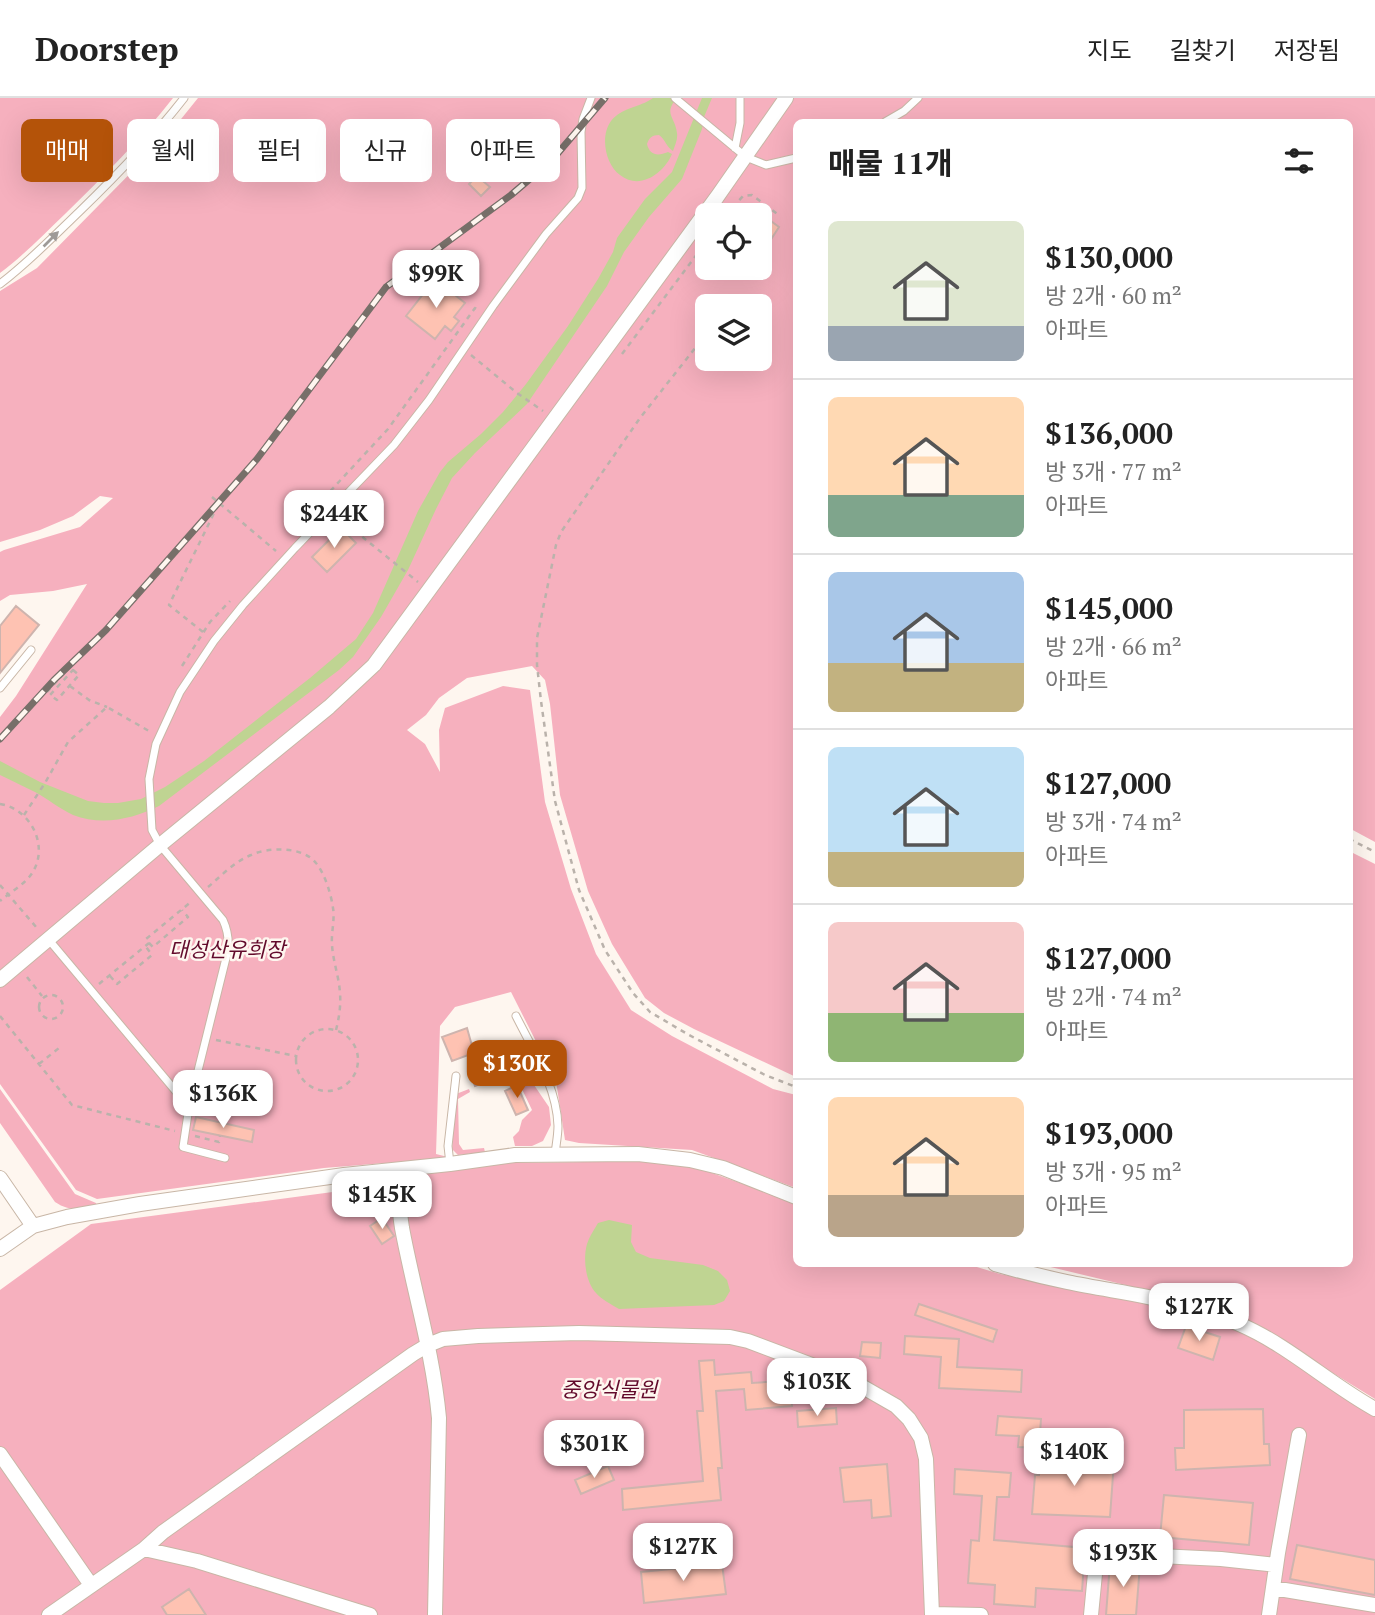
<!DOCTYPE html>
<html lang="ko">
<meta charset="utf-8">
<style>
:root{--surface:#fff;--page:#f6f6f6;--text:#222;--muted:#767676;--line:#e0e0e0;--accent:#b45309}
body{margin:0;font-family:"PT Serif","Noto Sans KR",serif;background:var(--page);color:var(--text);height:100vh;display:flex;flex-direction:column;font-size:26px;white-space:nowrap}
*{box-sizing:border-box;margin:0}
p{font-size:23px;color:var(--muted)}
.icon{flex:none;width:38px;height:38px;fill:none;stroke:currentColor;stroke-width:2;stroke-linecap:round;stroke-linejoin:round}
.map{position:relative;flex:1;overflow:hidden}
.details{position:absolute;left:793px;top:21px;width:560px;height:1148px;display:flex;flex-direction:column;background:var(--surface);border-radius:10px;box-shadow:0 7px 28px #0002}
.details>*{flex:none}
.hud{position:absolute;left:21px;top:21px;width:665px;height:63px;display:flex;gap:14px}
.tools{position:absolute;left:695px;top:105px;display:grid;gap:14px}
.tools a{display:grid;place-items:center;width:77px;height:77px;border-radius:10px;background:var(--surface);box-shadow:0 7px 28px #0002;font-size:35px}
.price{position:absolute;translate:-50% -60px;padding:0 16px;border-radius:14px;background:#fff;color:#222;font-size:23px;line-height:46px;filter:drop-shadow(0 2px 4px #0008)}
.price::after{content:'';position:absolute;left:50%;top:42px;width:21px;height:16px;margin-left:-10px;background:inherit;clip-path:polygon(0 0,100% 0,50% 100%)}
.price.selected{background:var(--accent);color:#fff}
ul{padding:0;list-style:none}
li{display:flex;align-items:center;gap:21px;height:175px;padding:0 35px}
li+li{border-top:2px solid var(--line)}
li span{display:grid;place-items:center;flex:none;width:196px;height:140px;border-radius:10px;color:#555}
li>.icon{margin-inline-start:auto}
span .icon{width:84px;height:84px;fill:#fffc;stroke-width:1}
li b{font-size:30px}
h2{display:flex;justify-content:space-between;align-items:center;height:84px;padding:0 35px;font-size:30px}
.chip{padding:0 24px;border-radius:10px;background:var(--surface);box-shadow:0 7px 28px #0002;font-size:24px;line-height:63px}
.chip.selected{background:var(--accent);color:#fff}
header{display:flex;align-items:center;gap:42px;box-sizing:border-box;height:98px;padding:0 35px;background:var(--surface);border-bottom:2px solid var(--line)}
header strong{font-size:33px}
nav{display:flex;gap:38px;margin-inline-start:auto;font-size:24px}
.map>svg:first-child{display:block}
.green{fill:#f6b0be;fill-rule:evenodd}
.water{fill:#bfd492}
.building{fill:#fec2b2;stroke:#ceb4ae;stroke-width:2}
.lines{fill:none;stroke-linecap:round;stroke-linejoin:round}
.service-casing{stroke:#c8b6a6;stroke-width:9}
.minor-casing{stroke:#c8b6a6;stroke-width:16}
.path{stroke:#bab2ab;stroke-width:2.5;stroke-dasharray:5 5;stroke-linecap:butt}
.service{stroke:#fff;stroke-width:7}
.minor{stroke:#fff;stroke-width:14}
.rail-casing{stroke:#776f69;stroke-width:7}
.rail{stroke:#fef6ef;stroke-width:4.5;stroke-dasharray:13;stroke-linecap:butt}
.oneway{fill:#9e9a97}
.labels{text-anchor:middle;stroke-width:5;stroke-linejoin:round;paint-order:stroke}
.park-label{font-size:21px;font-style:italic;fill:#620a2b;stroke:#fef6ef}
</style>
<header>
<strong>Doorstep</strong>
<nav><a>지도</a><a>길찾기</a><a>저장됨</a></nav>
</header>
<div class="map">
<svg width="1375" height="1517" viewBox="0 0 1375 1517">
<rect width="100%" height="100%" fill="#fef6ef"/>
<!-- green -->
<path class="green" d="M0 0H173C141 41 103 79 65 116 44 136 24 157 0 175Z
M198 0H1375V744L1349 730V24H796V979L694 931 664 915 645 900 612 846 588 793 560 697 550 606 545 582 532 568 467 580 439 600 426 617 407 632 425 646 440 674 439 632 445 610 503 588 530 592 545 704 571 791 596 856 631 912 672 938 773 991 796 997V1090L692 1052 579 1045 565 1042 556 983 511 894 455 909 440 928 436 1056 456 1061 518 1065 650 1063 698 1070 796 1105V1166H967L1000 1176 1150 1206 1216 1223 1264 1245 1375 1318V1517H0V1192L91 1126 385 1087V1065L324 1070 97 1101 76 1092 0 986V619L16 598 87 486 53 493 10 497 0 503V454L4 452 80 429 113 400 100 398 73 418 40 432 0 444V193L37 170 169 36ZM707 117H760V170H707ZM707 208H760V261H707Z
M1349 753 1375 766V1301L1281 1243 1245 1223 1213 1208 1038 1166H1349Z
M532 984 549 1009 551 1027 543 1043 532 1048H515L513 1039 519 1033 522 1022 532 1012 520 987Z
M0 991 75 1096 96 1105 97 1109C80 1111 70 1114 55 1104L0 1025Z
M469 991 470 994 458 1001 459 1046 463 1052 484 1050 485 1054 458 1057 452 1051 456 996Z"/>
<!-- water -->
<path class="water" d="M653 0H677C663 16 675 18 677 35 678 41 675 47 673 53 667 50 665 41 659 37 652 37 649 40 647 46 650 58 658 58 668 54L672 56C664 75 640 93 620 77 605 66 600 38 611 23 622 9 639 10 653 0Z
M702 0H712L704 19 702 31 682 81 649 119 624 154 607 188 527 306 475 355 452 380 436 411 408 472 381 519 353 559 339 572 159 708C133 721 102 728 73 717 60 711 48 701 35 694 23 688 12 683 0 677V663L40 684 88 703 104 705H118L141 701 165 689 204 663 310 580 356 541 373 515 418 413 440 374 448 364 481 336 503 314 526 286 568 228 598 181 613 154 617 140 645 101 672 74Z
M609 1122 632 1127 631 1144 636 1154 650 1160 703 1167 718 1173 727 1182 730 1193 724 1203 714 1207 619 1211C611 1206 602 1202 596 1195 585 1183 583 1160 587 1146 589 1139 594 1132 598 1125Z"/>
<!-- building -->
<path class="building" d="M477 78 490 89 481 98 469 86Z
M760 115 779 129 768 146 760 140Z
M435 181 465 205 454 219 459 223 451 233 445 228 435 241 406 218Z
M341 430 356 445 327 474 312 459Z
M16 508 39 527 0 575V528Z
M467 930 474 955 452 963 442 939Z
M484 969 489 983 475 988 470 974Z
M517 987 528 1012 516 1017 505 993Z
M196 1019 254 1032 252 1044 193 1032Z
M382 1120 394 1138 382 1146 370 1128Z
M919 1206 997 1232 993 1244 915 1217Z
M1186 1228 1220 1239 1213 1262 1178 1250Z
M905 1238 959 1241 957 1269 1022 1272 1021 1294 939 1290 941 1259 904 1256Z
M862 1244 881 1245 880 1260 860 1258Z
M714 1262 715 1277 751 1274 752 1285 781 1283 782 1291 790 1290 792 1308 746 1312 744 1291 716 1293 722 1370H718L721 1402 623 1412 622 1391 703 1383 697 1313H703L699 1263Z
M836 1310 837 1326 798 1329 797 1313Z
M1263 1311 1264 1346H1269L1270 1367 1176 1372 1175 1350H1184V1312Z
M998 1318 1041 1321 1039 1350 1018 1349 1019 1338 996 1337Z
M1041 1359 1114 1363 1110 1419 1032 1416 1035 1377H1039Z
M887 1366 891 1418 872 1420 871 1402 844 1404 840 1370Z
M608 1368 614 1382 581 1396 575 1382Z
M955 1371 1011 1375 1009 1399H997L994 1442 1085 1450 1082 1493 1036 1490 1035 1509 994 1506 995 1487 968 1485 971 1442 979 1443 982 1398 954 1396Z
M1164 1397 1253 1405 1249 1447 1160 1439Z
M1297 1447 1375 1462V1497L1290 1481Z
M1110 1465 1140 1467 1136 1517H1106Z
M722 1466 726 1496 644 1505 641 1474Z
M189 1491 206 1517H167L162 1509Z"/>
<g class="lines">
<defs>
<path id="service" d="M675 0 746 59 766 67 796 60
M885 24 904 13 918 0
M735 50 740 25V0
M0 186C29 164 54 138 80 113 117 77 153 40 184 0
M0 590 31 552
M49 842 189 1009 183 1049 225 1060
M516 918C533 952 557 989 558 1028 558 1037 556 1047 555 1056
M189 1009 228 852C229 841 228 833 223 822L160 747 152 732 149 681 156 646 180 594 214 543 243 507 295 450 394 347 429 302 493 208 546 136 578 100 582 90 581 34 583 21 591 0
M450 1066 448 1048 456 978"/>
<path id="minor" d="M0 882 160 747 329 609 374 567 717 99 786 0
M396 1072C398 1091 399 1111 402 1130 414 1194 433 1255 439 1320L435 1517
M0 1080 33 1128
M0 1151 33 1128 67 1119 140 1106 344 1077 450 1066 515 1057 638 1056 690 1062 723 1070 796 1099
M995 1166C1019 1173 1043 1179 1067 1184 1125 1196 1184 1201 1239 1226 1288 1247 1328 1285 1375 1311
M0 1356 91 1487
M144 1451 197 1463 370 1517
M1273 1490 1375 1507
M932 1516 981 1517
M49 1517 144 1451 163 1434 413 1256 428 1247 443 1241 478 1238 579 1235 730 1239 748 1243 849 1281 896 1308 909 1321 921 1340 926 1361 932 1517
M1091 1517 1097 1455 1221 1461 1276 1467
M1269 1517 1278 1455 1299 1337"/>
</defs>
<!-- service casing -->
<use href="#service" class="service-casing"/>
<!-- minor casing -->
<use href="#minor" class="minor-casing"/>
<!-- path -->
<path class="path" d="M726 117 743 98 752 97 780 118
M728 208 732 204
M707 235 640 320 561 434 556 447 537 540V567L541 603 555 703 579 792 605 852 633 895 650 914 689 937 765 977 796 989
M622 256 707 143
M471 257 517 295 543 313
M212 399 276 453
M310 415 388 331 475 210 477 211
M339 420 418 484
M203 534 169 507 219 405
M182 568 210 524 230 503
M73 572 79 577 57 602 50 597Z
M70 588 89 602 107 609
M47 594 70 569
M0 706C32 711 51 751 30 778 22 788 9 795 0 803
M24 717 45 685 68 644 107 609 149 633
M1349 741 1375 754
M0 787 37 830
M208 789C221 778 234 764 251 757 268 749 303 748 316 765 325 776 331 796 333 810 335 822 331 835 332 847 333 863 339 879 340 895 341 908 339 920 336 932
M149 845 153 849 188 819 182 812
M110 878 117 886 152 857 146 849
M27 879 42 898
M99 886 149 845 146 841 192 803
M39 909a12 12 0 1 1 24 0a12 12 0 1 1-24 0Z
M0 918 72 1007 175 1033
M296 962a31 31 0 1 1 62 0a31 31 0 1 1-62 0Z
M216 942 296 958
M39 966 59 950
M195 1038 219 1044 220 1038"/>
<!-- service -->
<use href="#service" class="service"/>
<!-- minor -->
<use href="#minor" class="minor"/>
<defs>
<path id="rail" d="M0 641 54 582 106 532 257 361 386 189 511 97 552 62 605 0"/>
</defs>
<!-- rail casing -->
<use href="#rail" class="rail-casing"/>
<!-- rail -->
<use href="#rail" class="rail"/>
</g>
<!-- one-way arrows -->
<defs><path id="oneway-solid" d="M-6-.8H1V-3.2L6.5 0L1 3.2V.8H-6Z" transform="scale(1.75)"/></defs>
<use class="oneway" href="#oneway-solid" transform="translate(51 141) rotate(-45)"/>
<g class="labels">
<!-- park labels -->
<g class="park-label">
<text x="227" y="859">대성산유희장</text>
<text x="609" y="1299">중앙식물원</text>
</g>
</g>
</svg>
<div class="tools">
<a><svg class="icon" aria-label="locate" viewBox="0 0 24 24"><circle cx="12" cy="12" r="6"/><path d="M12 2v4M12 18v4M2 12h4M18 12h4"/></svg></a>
<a><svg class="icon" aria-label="layers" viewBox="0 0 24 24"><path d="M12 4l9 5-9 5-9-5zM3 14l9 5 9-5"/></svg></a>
</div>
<b class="price" style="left:436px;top:212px">$99K</b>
<b class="price" style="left:334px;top:452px">$244K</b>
<b class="price selected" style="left:517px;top:1002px">$130K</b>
<b class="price" style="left:223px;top:1032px">$136K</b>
<b class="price" style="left:382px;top:1133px">$145K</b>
<b class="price" style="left:1199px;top:1245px">$127K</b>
<b class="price" style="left:817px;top:1320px">$103K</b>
<b class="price" style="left:594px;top:1382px">$301K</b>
<b class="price" style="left:1074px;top:1390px">$140K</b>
<b class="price" style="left:683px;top:1485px">$127K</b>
<b class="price" style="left:1123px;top:1491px">$193K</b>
<div class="hud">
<a class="chip selected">매매</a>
<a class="chip">월세</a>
<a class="chip">필터</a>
<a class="chip">신규</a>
<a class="chip">아파트</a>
</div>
<section class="details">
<h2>매물 11개<svg class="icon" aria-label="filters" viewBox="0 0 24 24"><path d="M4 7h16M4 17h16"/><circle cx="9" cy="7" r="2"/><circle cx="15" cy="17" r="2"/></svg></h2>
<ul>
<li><span style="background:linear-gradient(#dfe7d0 75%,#9aa5b1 0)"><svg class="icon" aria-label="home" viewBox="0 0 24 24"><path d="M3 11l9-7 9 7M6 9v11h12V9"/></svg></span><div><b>$130,000</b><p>방 2개 · 60 m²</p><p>아파트</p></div></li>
<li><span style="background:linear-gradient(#ffd9b3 70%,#7fa58c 0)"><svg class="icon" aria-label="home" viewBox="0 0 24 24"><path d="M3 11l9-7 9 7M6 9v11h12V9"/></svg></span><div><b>$136,000</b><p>방 3개 · 77 m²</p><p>아파트</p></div></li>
<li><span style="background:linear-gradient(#a9c7e8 65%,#c2b280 0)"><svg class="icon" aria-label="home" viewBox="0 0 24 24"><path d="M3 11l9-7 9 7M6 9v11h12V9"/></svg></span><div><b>$145,000</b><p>방 2개 · 66 m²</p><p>아파트</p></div></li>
<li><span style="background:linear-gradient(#bfe0f5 75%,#c2b280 0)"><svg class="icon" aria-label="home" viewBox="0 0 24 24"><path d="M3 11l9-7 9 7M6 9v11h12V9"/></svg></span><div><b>$127,000</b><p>방 3개 · 74 m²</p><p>아파트</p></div></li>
<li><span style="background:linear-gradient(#f6c9c9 65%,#8fb573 0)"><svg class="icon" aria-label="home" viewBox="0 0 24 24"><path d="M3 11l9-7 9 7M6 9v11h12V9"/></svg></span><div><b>$127,000</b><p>방 2개 · 74 m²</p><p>아파트</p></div></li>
<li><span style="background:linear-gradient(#ffd9b3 70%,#b9a48a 0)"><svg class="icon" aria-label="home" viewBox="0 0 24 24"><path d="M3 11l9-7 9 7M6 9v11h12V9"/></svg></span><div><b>$193,000</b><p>방 3개 · 95 m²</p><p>아파트</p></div></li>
</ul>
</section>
</div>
